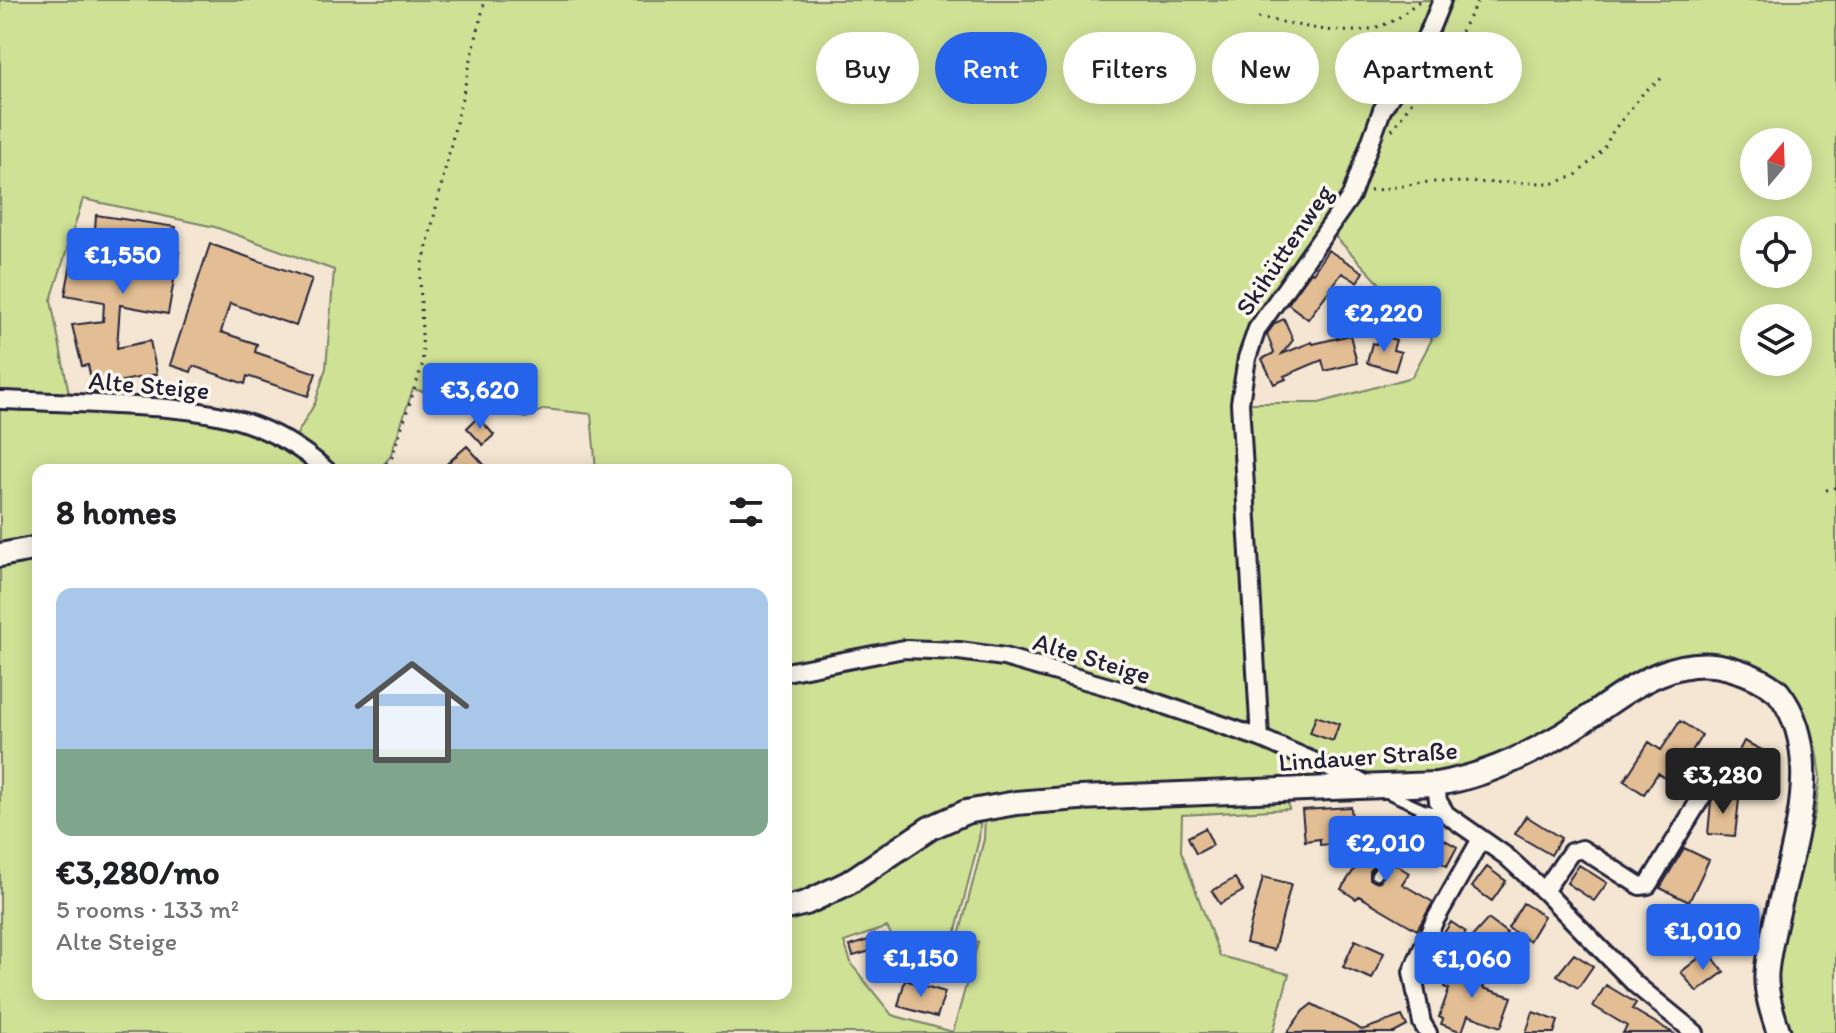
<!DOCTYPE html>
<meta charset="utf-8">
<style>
:root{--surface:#fff;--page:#f6f6f6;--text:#202124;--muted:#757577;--accent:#2563eb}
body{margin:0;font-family:Itim,sans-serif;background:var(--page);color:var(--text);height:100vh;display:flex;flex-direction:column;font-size:30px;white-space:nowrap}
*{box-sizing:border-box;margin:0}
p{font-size:26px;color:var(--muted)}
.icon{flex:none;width:44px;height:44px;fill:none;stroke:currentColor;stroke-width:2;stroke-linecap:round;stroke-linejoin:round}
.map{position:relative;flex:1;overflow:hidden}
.details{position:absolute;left:32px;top:464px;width:760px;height:536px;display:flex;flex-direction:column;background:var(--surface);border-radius:16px;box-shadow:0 4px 20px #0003}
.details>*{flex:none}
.guide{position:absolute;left:816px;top:32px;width:760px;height:72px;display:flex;gap:16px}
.needle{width:52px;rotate:19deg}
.buttons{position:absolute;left:1740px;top:128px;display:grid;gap:16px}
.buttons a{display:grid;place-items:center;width:72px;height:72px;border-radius:50%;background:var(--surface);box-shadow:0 4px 20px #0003;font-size:40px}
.price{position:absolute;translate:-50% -68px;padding:0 18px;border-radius:8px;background:var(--accent);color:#fff;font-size:26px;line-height:52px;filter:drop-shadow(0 2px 4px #0008)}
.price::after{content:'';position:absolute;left:50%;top:48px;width:24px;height:18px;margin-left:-12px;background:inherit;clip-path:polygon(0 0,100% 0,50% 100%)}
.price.selected{background:#222;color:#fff}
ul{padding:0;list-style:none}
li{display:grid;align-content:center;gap:16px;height:424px;padding:0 24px}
li span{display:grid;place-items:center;height:248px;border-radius:16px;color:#555}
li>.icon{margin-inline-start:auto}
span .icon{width:144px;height:144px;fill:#fffc;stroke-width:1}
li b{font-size:34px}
h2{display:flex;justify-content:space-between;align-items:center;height:96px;padding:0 24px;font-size:34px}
.pill{padding:0 28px;border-radius:36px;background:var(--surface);box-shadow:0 4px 20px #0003;font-size:28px;line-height:72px}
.pill.selected{background:var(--accent);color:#fff}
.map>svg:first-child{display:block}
.green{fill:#cfe195;stroke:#788268;stroke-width:2;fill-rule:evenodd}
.building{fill:#e3be94;stroke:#22223b;stroke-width:2}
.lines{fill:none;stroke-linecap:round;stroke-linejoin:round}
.service-casing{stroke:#22223b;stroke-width:14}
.minor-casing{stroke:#22223b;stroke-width:22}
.secondary-casing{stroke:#22223b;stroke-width:28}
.path{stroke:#22223b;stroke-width:3;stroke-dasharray:2 6;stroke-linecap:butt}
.service{stroke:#fbf7ec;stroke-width:8}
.minor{stroke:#fbf7ec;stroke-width:16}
.secondary{stroke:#fbf7ec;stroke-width:22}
.labels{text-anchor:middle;stroke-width:7;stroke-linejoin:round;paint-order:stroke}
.street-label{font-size:26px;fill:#22223b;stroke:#fbf7ec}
</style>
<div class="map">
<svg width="1836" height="1033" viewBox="0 0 1836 1033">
<rect width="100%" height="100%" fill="#f4e6d2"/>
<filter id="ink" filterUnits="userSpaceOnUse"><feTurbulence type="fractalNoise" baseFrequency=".0125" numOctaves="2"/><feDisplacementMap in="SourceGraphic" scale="16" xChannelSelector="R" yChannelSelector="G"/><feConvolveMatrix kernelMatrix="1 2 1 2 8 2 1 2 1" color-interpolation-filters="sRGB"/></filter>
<g filter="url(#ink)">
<!-- green -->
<path class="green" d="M0 0H1836V1033H1784L1772 972 1815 813 1820 777 1816 749 1808 721 1792 697 1718 659 1464 772 1369 779 1255 732 960 649 786 668V470H596L591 414 544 409 526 418 413 389 390 457 379 470H331L293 441 315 403 326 368 334 270 215 227 83 199 51 300 70 399 0 396ZM1754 142H1798V186H1754ZM1754 230H1798V274H1754ZM1331 232 1432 339 1412 377 1319 403H1244L1260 329ZM1754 318H1798V362H1754Z
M0 402 161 409 272 435 321 470H38V538L0 546Z
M38 555V994H786V914L932 834 981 815 979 839 955 935 936 953 900 952 887 927 844 942 852 965 892 1015 953 1032 978 942 959 936 984 839 985 815 1286 795 1289 809 1182 815 1181 851 1220 956 1289 974 1273 1033H0V562Z
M906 653 960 654 1123 694 1346 779 1015 794 845 876 786 901V675Z"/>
<!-- building -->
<path class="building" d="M96 215 176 227 171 250 179 252 168 314 120 305 117 348 150 341 157 374 118 382 119 388 96 393H94L88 365 82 366 72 325 103 321 104 302 65 295 72 259 98 264 100 230H95Z
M210 244 312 279 296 326 230 303 221 332 257 344 255 352 316 373 308 396 247 376 245 384 193 366 191 372 170 365Z
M1328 250 1363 272 1357 282 1342 273 1308 319 1288 304 1311 272 1313 273Z
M1284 319 1293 340 1282 354 1312 342 1313 344 1350 335 1357 363 1325 371 1322 360 1284 376 1286 379 1274 384 1262 359 1274 353 1267 334 1275 323Z
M1379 335 1396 340 1393 350 1401 352 1395 371 1367 363 1372 343 1376 344Z
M478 417 494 435 483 445 467 428Z
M467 446 489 470H440Z
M1316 716 1339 724 1333 741 1310 733Z
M1680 721 1702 735 1672 783 1658 773 1644 794 1624 781 1649 742 1661 750Z
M1744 741 1766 752 1752 779 1730 768Z
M1715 796 1739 799 1735 836 1708 834 1711 802Z
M1351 807 1353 842 1320 845V839L1305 841 1302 810Z
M1526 816 1561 838 1551 855 1515 834Z
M1376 827 1393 840 1370 871V879L1375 882 1380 881 1393 863 1409 873 1402 884 1433 902 1417 930 1359 896 1356 899 1341 889 1362 858 1355 853Z
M1205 828 1213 845 1196 854 1188 837Z
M1436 835 1457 847 1447 866 1426 854Z
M1684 848 1709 860 1689 902 1660 888Z
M1579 865 1607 883 1594 901 1567 883Z
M1487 867 1506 881 1492 901 1472 887Z
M1263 877 1291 884 1274 950 1246 943Z
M1235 878 1243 891 1220 904 1212 891Z
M1523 903 1544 916 1529 941 1508 928Z
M1488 919 1507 933 1490 956 1469 940Z
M1451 922 1466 932 1454 951 1439 941Z
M884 935 888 946 853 956 850 946Z
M1355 940 1384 953 1372 979 1343 967Z
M1708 951 1724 972 1697 992 1681 972Z
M1574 954 1593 966 1578 988 1557 975Z
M1451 966 1472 974 1473 970 1488 975 1483 988 1512 997 1501 1027 1468 1015 1462 1032 1441 1024 1443 1019 1439 1017 1449 989 1444 987Z
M905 980 945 992 937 1017 898 1006Z
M1606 985 1636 1003 1632 1009 1673 1033H1623L1627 1026 1593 1006Z
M1312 1004 1362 1030 1402 1016 1407 1026 1394 1033H1287L1303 1011Z
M1533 1012 1558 1021 1554 1033H1526Z"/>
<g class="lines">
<defs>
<path id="service" d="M1387 793 1423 809 1445 814
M1376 875 1423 809"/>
<path id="minor" d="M0 400C39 401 77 403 116 405 198 409 261 412 326 470
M786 672 904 649 959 651 1004 657 1123 691 1260 738 1366 784
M1260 738 1240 403 1247 358 1257 329 1351 196 1382 110 1414 59 1431 27 1442 0
M1436 784 1438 801 1446 814 1506 856 1544 891 1635 984 1695 1033
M1544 891 1571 852 1582 849 1640 886 1648 885 1718 770
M1428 1033 1422 1023 1412 972 1434 922 1481 839"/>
<path id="secondary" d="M0 555 38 548
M786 908 806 903 848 883 930 828 966 812 1016 803 1079 798 1436 784C1481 777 1521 759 1560 736 1612 705 1664 650 1729 668 1747 673 1764 680 1778 692 1836 764 1777 882 1767 968 1764 989 1772 1013 1779 1033"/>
</defs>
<!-- service casing -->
<use href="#service" class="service-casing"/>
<!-- minor casing -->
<use href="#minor" class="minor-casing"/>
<!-- secondary casing -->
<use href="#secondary" class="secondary-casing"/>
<!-- path -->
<path class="path" d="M1258 18C1304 24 1352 44 1396 19 1405 14 1412 5 1422 0
M1392 130 1462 30 1478 0
M1370 191 1428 182 1554 183 1575 176 1603 150 1613 131 1644 92 1662 78
M381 470 392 457 423 363 420 276 485 0
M1826 490 1836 488"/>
<!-- service -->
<use href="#service" class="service"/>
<!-- minor -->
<use href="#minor" class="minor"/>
<!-- secondary -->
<use href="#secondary" class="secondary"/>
</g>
</g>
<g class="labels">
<!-- street labels -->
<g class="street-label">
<text transform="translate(1284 250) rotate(-56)" y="9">Skihüttenweg</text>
<text transform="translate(149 385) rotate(5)" y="9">Alte Steige</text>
<text transform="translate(1092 658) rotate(17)" y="9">Alte Steige</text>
<text transform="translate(1368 756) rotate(-4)" y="9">Lindauer Straße</text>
</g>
</g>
</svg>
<div class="buttons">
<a><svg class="needle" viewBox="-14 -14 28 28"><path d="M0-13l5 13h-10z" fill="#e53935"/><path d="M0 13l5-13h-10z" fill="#757577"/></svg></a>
<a><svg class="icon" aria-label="locate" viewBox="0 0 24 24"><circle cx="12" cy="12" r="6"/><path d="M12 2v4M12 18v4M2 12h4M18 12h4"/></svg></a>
<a><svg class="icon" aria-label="layers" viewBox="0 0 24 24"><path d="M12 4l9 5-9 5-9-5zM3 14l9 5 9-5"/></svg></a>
</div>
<b class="price" style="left:123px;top:296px">€1,550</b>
<b class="price" style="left:1384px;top:354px">€2,220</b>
<b class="price" style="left:480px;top:431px">€3,620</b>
<b class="price selected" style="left:1723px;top:816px">€3,280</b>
<b class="price" style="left:1386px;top:884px">€2,010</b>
<b class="price" style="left:1703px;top:972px">€1,010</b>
<b class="price" style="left:921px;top:999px">€1,150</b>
<b class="price" style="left:1472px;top:1000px">€1,060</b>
<div class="guide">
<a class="pill">Buy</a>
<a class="pill selected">Rent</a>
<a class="pill">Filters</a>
<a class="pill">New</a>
<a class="pill">Apartment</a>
</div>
<section class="details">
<h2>8 homes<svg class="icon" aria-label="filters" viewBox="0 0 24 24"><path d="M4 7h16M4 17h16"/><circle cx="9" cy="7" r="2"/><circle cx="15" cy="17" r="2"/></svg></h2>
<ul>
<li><span style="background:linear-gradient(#a9c7e8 65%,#7fa58c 0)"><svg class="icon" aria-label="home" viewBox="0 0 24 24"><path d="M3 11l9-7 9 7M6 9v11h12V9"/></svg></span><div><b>€3,280/mo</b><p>5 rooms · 133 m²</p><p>Alte Steige</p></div></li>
</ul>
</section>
</div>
